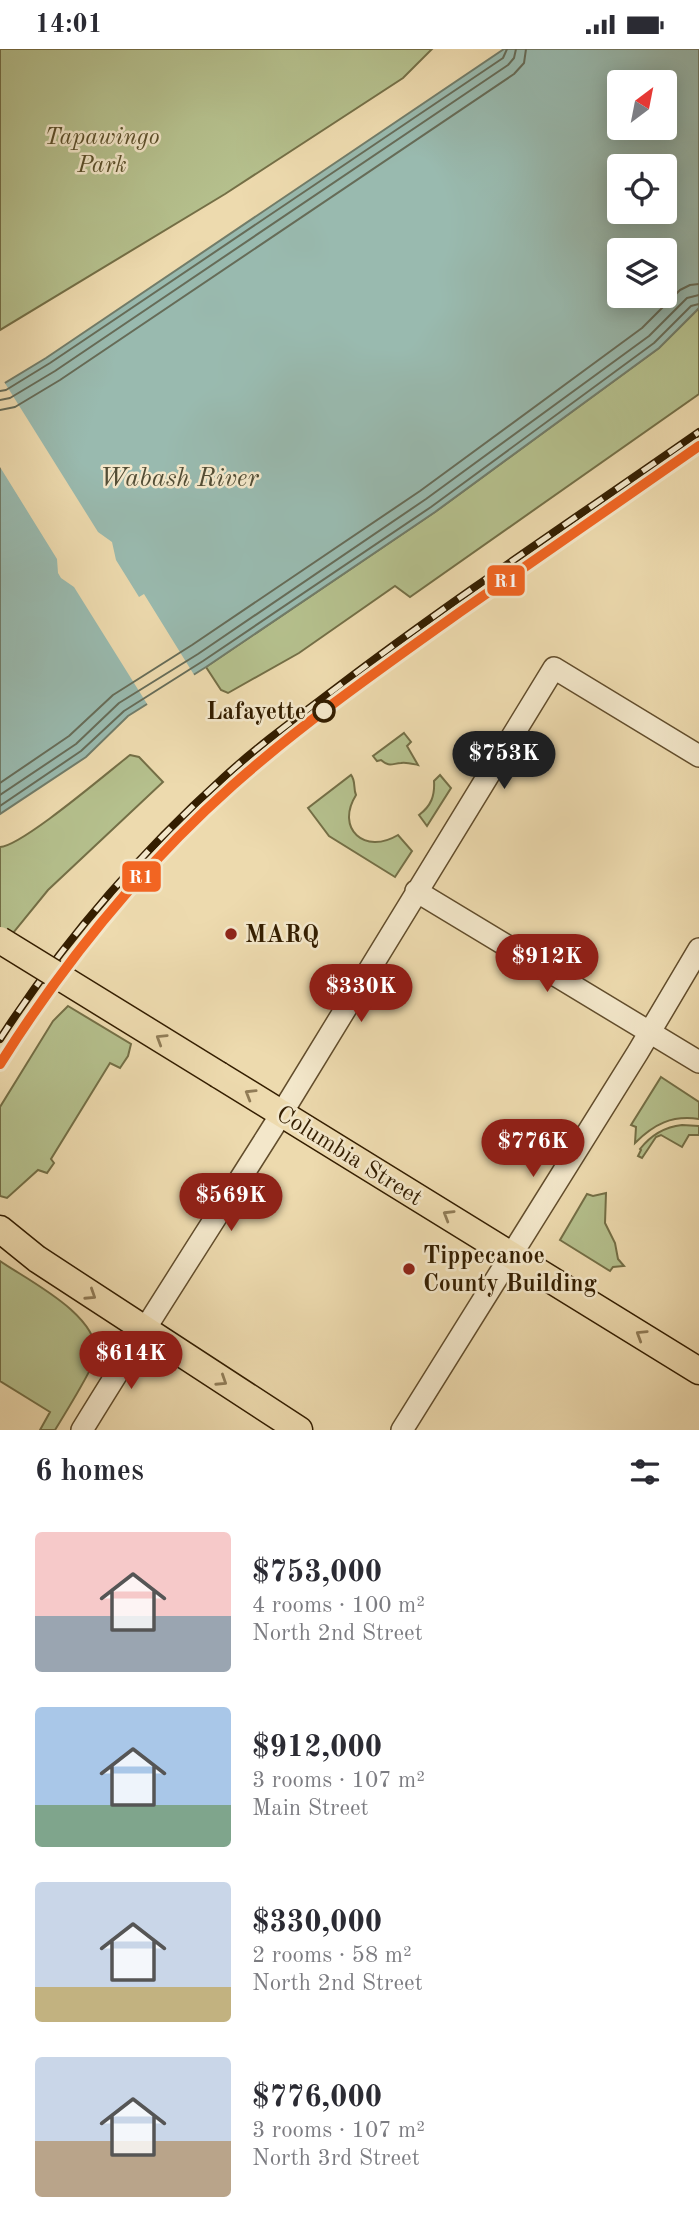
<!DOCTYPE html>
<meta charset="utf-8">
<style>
:root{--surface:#fff;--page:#f7f7f7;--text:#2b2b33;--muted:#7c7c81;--accent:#8f2418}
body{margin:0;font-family:"Old Standard TT",serif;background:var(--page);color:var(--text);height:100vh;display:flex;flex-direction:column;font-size:26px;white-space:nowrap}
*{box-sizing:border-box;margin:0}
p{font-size:23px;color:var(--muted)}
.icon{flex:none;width:38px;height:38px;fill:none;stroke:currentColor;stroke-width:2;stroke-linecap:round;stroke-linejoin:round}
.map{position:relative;height:1381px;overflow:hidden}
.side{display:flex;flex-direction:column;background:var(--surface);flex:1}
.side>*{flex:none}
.needle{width:46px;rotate:32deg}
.controls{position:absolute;left:607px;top:21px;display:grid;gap:14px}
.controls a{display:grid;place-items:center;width:70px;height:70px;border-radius:7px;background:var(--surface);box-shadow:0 4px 18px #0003;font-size:35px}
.price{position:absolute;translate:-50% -60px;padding:0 16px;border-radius:24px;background:var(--accent);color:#fff;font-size:23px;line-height:46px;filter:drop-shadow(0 2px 4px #0008)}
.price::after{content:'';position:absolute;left:50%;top:42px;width:21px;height:16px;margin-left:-10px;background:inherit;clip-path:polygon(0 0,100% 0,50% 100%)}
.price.selected{background:#222;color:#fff}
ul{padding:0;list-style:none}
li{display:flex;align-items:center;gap:21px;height:175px;padding:0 35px}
li span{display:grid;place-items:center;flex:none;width:196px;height:140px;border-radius:7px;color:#555}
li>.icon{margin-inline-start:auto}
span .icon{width:84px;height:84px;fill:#fffc;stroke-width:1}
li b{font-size:30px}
h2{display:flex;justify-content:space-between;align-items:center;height:84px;padding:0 35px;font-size:30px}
.status{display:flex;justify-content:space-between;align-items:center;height:49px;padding:0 35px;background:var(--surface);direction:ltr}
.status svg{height:19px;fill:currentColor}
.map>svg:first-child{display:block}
.green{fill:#b5c08d;stroke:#746f46;stroke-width:2}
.water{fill:#99baaf;stroke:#717c69;stroke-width:2;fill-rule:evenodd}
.pier{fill:#eddaae}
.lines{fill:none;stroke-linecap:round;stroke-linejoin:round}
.shore{stroke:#666c58;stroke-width:2}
.minor-casing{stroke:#624d2c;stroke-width:24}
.major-casing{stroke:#341e00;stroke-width:29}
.minor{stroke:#f3e7ca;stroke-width:21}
.major{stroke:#eddaae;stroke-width:26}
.rail-casing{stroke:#341e00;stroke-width:8}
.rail{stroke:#f3e7ca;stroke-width:5;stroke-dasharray:16;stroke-linecap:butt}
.major-bridge-casing{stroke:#341e00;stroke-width:29;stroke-linecap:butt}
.major-bridge{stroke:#eddaae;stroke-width:26}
.rail-1-casing{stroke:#f3e7ca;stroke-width:16}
.rail-1{stroke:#f26522;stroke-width:10}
.oneway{stroke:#907c57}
.stop-dot{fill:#f3e7ca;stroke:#341e00;stroke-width:3.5}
.poi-dot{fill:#8f2418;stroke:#f3e7ca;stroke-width:2.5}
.labels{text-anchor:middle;stroke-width:5;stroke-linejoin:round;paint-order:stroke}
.park-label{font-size:24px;font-style:italic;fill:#5b4f2a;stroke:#f3e7ca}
.stop-label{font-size:24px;font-weight:bold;fill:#341e00;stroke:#f3e7ca;text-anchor:end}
.poi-label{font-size:24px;font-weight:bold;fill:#341e00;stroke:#f3e7ca;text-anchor:start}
.street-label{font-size:24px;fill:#341e00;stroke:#f3e7ca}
.water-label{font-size:26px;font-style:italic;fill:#524d35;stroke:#f3e7ca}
.line-badge{stroke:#f3e7ca;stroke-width:2.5}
.badge-label{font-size:19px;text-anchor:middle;font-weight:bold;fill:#fff}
</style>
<div class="status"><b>14:01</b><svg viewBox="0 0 49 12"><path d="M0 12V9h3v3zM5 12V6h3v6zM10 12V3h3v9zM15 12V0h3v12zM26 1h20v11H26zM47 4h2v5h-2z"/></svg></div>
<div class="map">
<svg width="699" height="1381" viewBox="0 0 699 1381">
<rect width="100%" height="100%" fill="#eddaae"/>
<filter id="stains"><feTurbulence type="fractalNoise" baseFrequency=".00286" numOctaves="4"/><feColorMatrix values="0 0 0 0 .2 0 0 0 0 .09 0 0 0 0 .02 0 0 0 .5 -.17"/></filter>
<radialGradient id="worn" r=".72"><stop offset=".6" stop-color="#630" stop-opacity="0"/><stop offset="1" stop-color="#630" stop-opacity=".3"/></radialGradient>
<!-- green -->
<path class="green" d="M0 0H432L403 29 225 145 0 281Z
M699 259V345L410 548 395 537 299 604 228 644 221 641 206 618 435 463 659 299Z
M404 684 411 693 407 697 418 716C413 715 406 713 401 714 391 715 389 718 381 711L377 712 373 707Z
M130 706 139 708 163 733 48 841 0 900V798C22 797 108 723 130 706Z
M351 726C356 732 353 739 356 746 335 780 365 806 398 786L412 802 395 828 329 787 308 759Z
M440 726 451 739 427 777 419 766C431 757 435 747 434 732Z
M68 957 131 995 128 1007 120 1019 110 1014 51 1110 54 1114 47 1124 38 1121 7 1149 0 1147V1058L53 972Z
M661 1028 699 1053V1070C672 1066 654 1075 635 1094L636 1078 631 1076Z
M682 1076 699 1077V1086H689L682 1098 661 1086 656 1088 642 1109 638 1107 641 1101 640 1100C651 1086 664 1078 682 1076Z
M606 1144 605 1174 615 1194 618 1210 624 1217 613 1218 610 1222 560 1191 587 1145 593 1147Z
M0 1212C29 1232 99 1266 96 1306 95 1316 63 1368 55 1381H40L50 1363 0 1332Z"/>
<!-- water -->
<path class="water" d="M504 0H699V259L659 299 435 463 206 618 128 667 86 708 0 765V337L46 309ZM620 33H665V79H620ZM620 117H665V163H620ZM620 201H665V247H620Z"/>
<!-- pier -->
<path class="pier" d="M3 331 98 483 112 493 116 511 139 548 144 545 196 629 149 658 74 538 61 529 58 524 57 510 0 418V332Z"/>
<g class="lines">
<!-- shore -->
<path class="shore" d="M0 342 6 341 50 314 503 9 507 0
M0 351 10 349 55 322 508 16 514 9 516 0
M0 361 15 358 60 331 514 25 524 14 526 0
M0 734 69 687 113 646 192 596 420 442 642 279 680 241 690 236 699 235
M0 746 76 695 119 654 198 605 426 450 649 287 687 249 699 246
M0 757 81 702 124 662 203 612 431 458 654 294 691 257 699 255"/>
<defs>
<path id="minor" d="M416 842 699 1013
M82 1381C147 1275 214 1172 280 1067 372 918 462 768 554 619L699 707
M402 1381 638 1003 699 900"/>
<path id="major" d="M219 1026 699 1322
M0 1180 37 1210 299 1381"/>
</defs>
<!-- minor casing -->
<use href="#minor" class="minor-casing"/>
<!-- major casing -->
<use href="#major" class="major-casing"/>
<!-- minor -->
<use href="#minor" class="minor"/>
<!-- major -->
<use href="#major" class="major"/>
<defs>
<path id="rail" d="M0 990C63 893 138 806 223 729 263 692 309 660 352 627 465 542 583 464 699 383
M0 1015C65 912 142 817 233 736 304 673 383 618 460 563 540 508 619 452 699 397"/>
</defs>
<!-- rail casing -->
<use href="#rail" class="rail-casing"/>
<!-- rail -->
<use href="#rail" class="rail"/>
<defs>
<path id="major-bridge" d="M0 891 219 1026"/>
</defs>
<!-- major-bridge casing -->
<use href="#major-bridge" class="major-bridge-casing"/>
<!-- major-bridge -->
<use href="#major-bridge" class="major-bridge"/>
<defs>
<path id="rail-1" d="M0 1015C65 912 142 817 233 736 304 673 383 618 460 563 540 508 619 452 699 397"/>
</defs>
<!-- rail-1 casing -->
<use href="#rail-1" class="rail-1-casing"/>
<!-- rail-1 -->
<use href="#rail-1" class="rail-1"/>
</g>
<!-- one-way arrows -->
<defs><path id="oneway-chevron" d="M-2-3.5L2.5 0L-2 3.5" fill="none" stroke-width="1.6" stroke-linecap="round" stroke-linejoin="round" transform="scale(1.75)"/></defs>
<g class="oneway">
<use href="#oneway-chevron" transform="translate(161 990) rotate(-148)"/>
<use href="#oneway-chevron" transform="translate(250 1045) rotate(-149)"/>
<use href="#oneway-chevron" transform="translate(448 1166) rotate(-149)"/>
<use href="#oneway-chevron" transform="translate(91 1246) rotate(33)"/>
<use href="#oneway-chevron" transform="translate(641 1286) rotate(-148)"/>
<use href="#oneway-chevron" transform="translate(222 1332) rotate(33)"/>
</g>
<!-- markers -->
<circle class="stop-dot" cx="324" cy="662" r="10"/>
<g class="poi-dot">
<circle cx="231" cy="885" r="7"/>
<circle cx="409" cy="1220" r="7"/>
</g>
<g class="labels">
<!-- park labels -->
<g class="park-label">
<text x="102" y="95">Tapawingo<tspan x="102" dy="28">Park</tspan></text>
</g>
<!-- stop labels -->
<g class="stop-label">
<text x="306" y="670">Lafayette</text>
</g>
<!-- poi labels -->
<g class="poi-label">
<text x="245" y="893">MARQ</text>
<text x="423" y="1214">Tippecanoe<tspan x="423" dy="28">County Building</tspan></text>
</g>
<!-- street labels -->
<g class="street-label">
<text transform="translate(350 1106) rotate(32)" y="8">Columbia Street</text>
</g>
<!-- water labels -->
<g class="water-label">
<text x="179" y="437">Wabash River</text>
</g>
</g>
<g class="line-badge">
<rect x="486" y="515" width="40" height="33" rx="7" fill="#f26522"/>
<rect x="121" y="811" width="41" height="33" rx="7" fill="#f26522"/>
</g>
<g class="badge-label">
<text x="506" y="538">R1</text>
<text x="141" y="834">R1</text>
</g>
<rect width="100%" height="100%" filter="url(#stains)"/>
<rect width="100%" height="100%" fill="url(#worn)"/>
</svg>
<div class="controls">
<a><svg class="needle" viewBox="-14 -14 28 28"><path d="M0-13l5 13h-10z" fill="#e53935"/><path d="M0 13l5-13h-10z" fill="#7c7c81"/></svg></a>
<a><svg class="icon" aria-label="locate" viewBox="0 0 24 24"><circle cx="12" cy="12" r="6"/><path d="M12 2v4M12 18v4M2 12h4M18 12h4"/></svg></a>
<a><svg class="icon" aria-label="layers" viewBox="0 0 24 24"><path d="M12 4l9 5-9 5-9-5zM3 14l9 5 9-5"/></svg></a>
</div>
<b class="price selected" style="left:504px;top:742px">$753K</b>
<b class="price" style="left:547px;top:945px">$912K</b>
<b class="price" style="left:361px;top:975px">$330K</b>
<b class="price" style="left:533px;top:1130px">$776K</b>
<b class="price" style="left:231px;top:1184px">$569K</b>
<b class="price" style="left:131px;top:1342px">$614K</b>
</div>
<section class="side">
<h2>6 homes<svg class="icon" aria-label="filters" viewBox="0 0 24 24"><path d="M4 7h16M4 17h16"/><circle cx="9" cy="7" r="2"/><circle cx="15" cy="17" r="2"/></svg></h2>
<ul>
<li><span style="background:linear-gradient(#f6c9c9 60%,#9aa5b1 0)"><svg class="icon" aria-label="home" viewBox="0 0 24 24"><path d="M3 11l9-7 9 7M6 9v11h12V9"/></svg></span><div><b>$753,000</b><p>4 rooms · 100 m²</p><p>North 2nd Street</p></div></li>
<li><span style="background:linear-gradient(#a9c7e8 70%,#7fa58c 0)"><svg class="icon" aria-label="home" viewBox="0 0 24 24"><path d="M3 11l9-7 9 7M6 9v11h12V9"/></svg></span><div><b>$912,000</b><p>3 rooms · 107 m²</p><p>Main Street</p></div></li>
<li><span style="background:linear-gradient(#c9d6e8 75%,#c2b280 0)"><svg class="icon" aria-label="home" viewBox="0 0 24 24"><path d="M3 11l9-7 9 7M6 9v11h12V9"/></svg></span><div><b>$330,000</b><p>2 rooms · 58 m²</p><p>North 2nd Street</p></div></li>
<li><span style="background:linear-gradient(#c9d6e8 60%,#b9a48a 0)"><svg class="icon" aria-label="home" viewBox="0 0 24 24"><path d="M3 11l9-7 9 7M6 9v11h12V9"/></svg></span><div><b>$776,000</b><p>3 rooms · 107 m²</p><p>North 3rd Street</p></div></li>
</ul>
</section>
